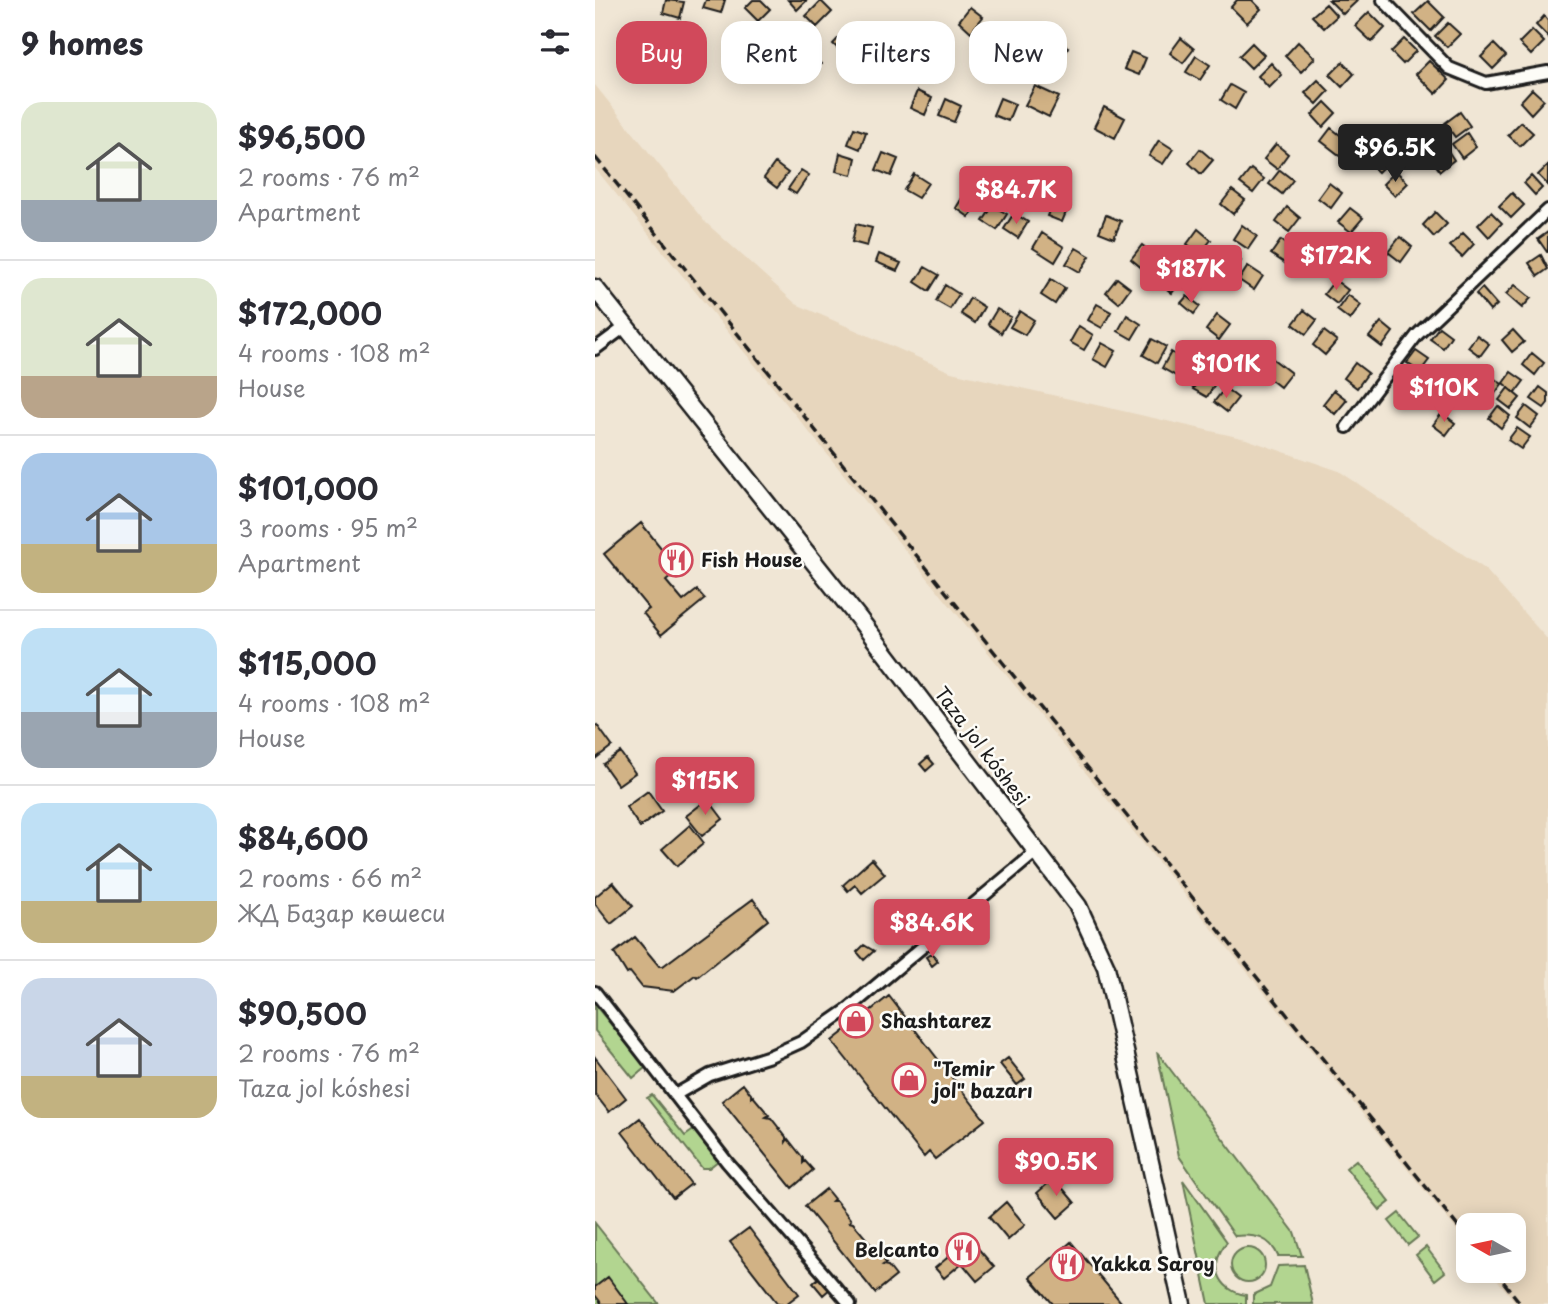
<!DOCTYPE html>
<meta charset="utf-8">
<style>
:root{--surface:#fff;--page:#f7f7f7;--text:#2b2b33;--muted:#7c7c81;--line:#e1e1e2;--accent:#d1495b}
body{margin:0;font-family:"Playpen Sans",sans-serif;background:var(--page);color:var(--text);height:100vh;display:flex;flex-direction:column;font-size:26px;white-space:nowrap}
*{box-sizing:border-box;margin:0}
p{font-size:23px;color:var(--muted)}
.icon{flex:none;width:38px;height:38px;fill:none;stroke:currentColor;stroke-width:2;stroke-linecap:round;stroke-linejoin:round}
.map{position:relative;flex:1;overflow:hidden}
.panel{display:flex;flex-direction:column;background:var(--surface);width:595px}
.panel>*{flex:none}
.top-card{position:absolute;left:21px;top:21px;width:665px;height:63px;display:flex;gap:14px}
.needle{width:46px;rotate:279deg}
.buttons{position:absolute;left:861px;top:1213px;display:grid;gap:14px}
.buttons a{display:grid;place-items:center;width:70px;height:70px;border-radius:14px;background:var(--surface);box-shadow:0 4px 18px #0003;font-size:35px}
.price{position:absolute;translate:-50% -60px;padding:0 16px;border-radius:7px;background:var(--accent);color:#fff;font-size:23px;line-height:46px;filter:drop-shadow(0 2px 4px #0008)}
.price::after{content:'';position:absolute;left:50%;top:42px;width:21px;height:16px;margin-left:-10px;background:inherit;clip-path:polygon(0 0,100% 0,50% 100%)}
.price.selected{background:#222;color:#fff}
ul{padding:0;list-style:none}
li{display:flex;align-items:center;gap:21px;height:175px;padding:0 21px}
li+li{border-top:2px solid var(--line)}
li span{display:grid;place-items:center;flex:none;width:196px;height:140px;border-radius:21px;color:#555}
li>.icon{margin-inline-start:auto}
span .icon{width:84px;height:84px;fill:#fffc;stroke-width:1}
li b{font-size:30px}
h2{display:flex;justify-content:space-between;align-items:center;height:84px;padding:0 21px;font-size:30px}
.pill{padding:0 24px;border-radius:21px;background:var(--surface);box-shadow:0 4px 18px #0003;font-size:24px;line-height:63px}
.pill.selected{background:var(--accent);color:#fff}
main{display:flex;flex:1;min-height:0}
.map>svg:first-child{display:block}
.built{fill:#e7d6bd}
.green{fill:#b2d590;stroke:#677856;stroke-width:2}
.building{fill:#d1b285;stroke:#1c1c1c;stroke-width:2}
.lines{fill:none;stroke-linecap:round;stroke-linejoin:round}
.minor-casing{stroke:#1c1c1c;stroke-width:16}
.secondary-casing{stroke:#1c1c1c;stroke-width:21}
.minor{stroke:#fdfcf7;stroke-width:10}
.secondary{stroke:#fdfcf7;stroke-width:16}
.rail{stroke:#1c1c1c;stroke-width:3.5;stroke-dasharray:10 5;stroke-linecap:butt}
.labels{text-anchor:middle;stroke-width:5;stroke-linejoin:round;paint-order:stroke}
.poi-label{font-size:19px;font-weight:bold;fill:#1c1c1c;stroke:#fdfcf7;text-anchor:start}
.street-label{font-size:19px;fill:#1c1c1c;stroke:#fdfcf7}
</style>
<main>
<section class="panel">
<h2>9 homes<svg class="icon" aria-label="filters" viewBox="0 0 24 24"><path d="M4 7h16M4 17h16"/><circle cx="9" cy="7" r="2"/><circle cx="15" cy="17" r="2"/></svg></h2>
<ul>
<li><span style="background:linear-gradient(#dfe7d0 70%,#9aa5b1 0)"><svg class="icon" aria-label="home" viewBox="0 0 24 24"><path d="M3 11l9-7 9 7M6 9v11h12V9"/></svg></span><div><b>$96,500</b><p>2 rooms · 76 m²</p><p>Apartment</p></div></li>
<li><span style="background:linear-gradient(#dfe7d0 70%,#b9a48a 0)"><svg class="icon" aria-label="home" viewBox="0 0 24 24"><path d="M3 11l9-7 9 7M6 9v11h12V9"/></svg></span><div><b>$172,000</b><p>4 rooms · 108 m²</p><p>House</p></div></li>
<li><span style="background:linear-gradient(#a9c7e8 65%,#c2b280 0)"><svg class="icon" aria-label="home" viewBox="0 0 24 24"><path d="M3 11l9-7 9 7M6 9v11h12V9"/></svg></span><div><b>$101,000</b><p>3 rooms · 95 m²</p><p>Apartment</p></div></li>
<li><span style="background:linear-gradient(#bfe0f5 60%,#9aa5b1 0)"><svg class="icon" aria-label="home" viewBox="0 0 24 24"><path d="M3 11l9-7 9 7M6 9v11h12V9"/></svg></span><div><b>$115,000</b><p>4 rooms · 108 m²</p><p>House</p></div></li>
<li><span style="background:linear-gradient(#bfe0f5 70%,#c2b280 0)"><svg class="icon" aria-label="home" viewBox="0 0 24 24"><path d="M3 11l9-7 9 7M6 9v11h12V9"/></svg></span><div><b>$84,600</b><p>2 rooms · 66 m²</p><p>ЖД Базар көшеси</p></div></li>
<li><span style="background:linear-gradient(#c9d6e8 70%,#c2b280 0)"><svg class="icon" aria-label="home" viewBox="0 0 24 24"><path d="M3 11l9-7 9 7M6 9v11h12V9"/></svg></span><div><b>$90,500</b><p>2 rooms · 76 m²</p><p>Taza jol kóshesi</p></div></li>
</ul>
</section>
<div class="map">
<svg width="953" height="1304" viewBox="0 0 953 1304">
<rect width="100%" height="100%" fill="#f0e6d5"/>
<filter id="ink" filterUnits="userSpaceOnUse"><feTurbulence type="fractalNoise" baseFrequency=".0143" numOctaves="2"/><feDisplacementMap in="SourceGraphic" scale="14" xChannelSelector="R" yChannelSelector="G"/><feConvolveMatrix kernelMatrix="1 2 1 2 8 2 1 2 1" color-interpolation-filters="sRGB"/></filter>
<g filter="url(#ink)">
<!-- built -->
<path class="built" d="M0 85 109 221 201 304 356 372 651 439 744 471 890 569 953 640V1304H922L895 1271 919 1270V1225H873V1244L0 168Z"/>
<!-- green -->
<path class="green" d="M0 1005 51 1067 38 1078 0 1031Z
M562 1052 699 1232 707 1256H683C675 1237 660 1234 640 1236L584 1156Z
M57 1095 90 1136 100 1129 124 1160 114 1168H107L52 1098Z
M761 1160 795 1202 785 1210 751 1168Z
M588 1180 632 1242C613 1263 623 1291 651 1295V1304H614Z
M804 1213 823 1237 813 1245 794 1221Z
M0 1223 64 1304H0Z
M831 1247 850 1272 840 1280 821 1255Z
M636 1265a17 17 0 1 1 34 0a17 17 0 1 1-34 0Z
M709 1265 718 1304H658V1295L675 1287 683 1266Z"/>
<!-- building -->
<path class="building" d="M71 0 89 2 85 18 68 13Z
M111 0H130L126 13 108 8Z
M158 0H166L175 9 163 21 150 8Z
M193 0H212L202 10Z
M642 0H657L666 9 652 23 636 7Z
M734 0H761L762 1 748 14Z
M226 1 237 12 222 27 211 16Z
M833 1 849 17 836 31 819 14Z
M731 4 742 16 729 28 717 16Z
M375 7 388 17 376 32 364 21Z
M774 12 790 28 777 42 760 26Z
M949 16 953 21V37L941 25Z
M853 23 865 34 852 47 840 36Z
M253 28 264 39 249 54 238 44Z
M189 30 202 43 190 55 177 42Z
M937 30 949 42 936 55 924 43Z
M586 38 599 49 588 63 575 53Z
M809 39 821 51 808 64 796 52Z
M458 41 473 47 466 64 451 58Z
M703 42 720 58 706 72 690 56Z
M657 43 669 55 656 68 644 56Z
M899 44 911 56 898 69 886 57Z
M213 51 226 64 215 75 202 63Z
M276 52 289 65 278 76 264 64Z
M536 52 551 58 544 75 529 69Z
M335 56 348 66 337 80 324 70Z
M601 56 615 65 605 80 591 72Z
M834 61 854 80 841 94 821 74Z
M748 62 759 74 747 87 735 75Z
M676 63 687 75 674 88 663 76Z
M723 80 734 91 722 104 710 93Z
M635 85 649 93 640 109 626 100Z
M440 86 464 97 454 117 430 105Z
M937 89 949 100 936 114 925 102Z
M322 91 337 98 330 115 315 108Z
M405 98 420 104 413 121 398 115Z
M351 99 366 106 359 122 344 116Z
M730 102 741 113 728 127 717 115Z
M509 107 530 118 520 138 499 127Z
M865 112 875 126 860 137 850 123Z
M926 122 938 133 925 146 913 135Z
M805 127 816 139 803 152 792 141Z
M259 128 271 132 265 149 253 144Z
M736 128 758 145 748 158 726 141Z
M872 133 881 147 867 158 857 144Z
M564 140 578 149 568 164 554 156Z
M681 144 693 154 682 169 669 159Z
M850 146 859 160 845 171 835 157Z
M784 148 796 159 783 172 771 161Z
M605 149 618 160 606 174 594 163Z
M245 153 261 158 257 175 241 171Z
M288 153 303 159 296 176 281 170Z
M180 163 193 173 182 188 169 178Z
M953 165V185L943 175Z
M656 169 669 179 658 193 645 183Z
M206 170 214 175 201 194 193 189Z
M685 170 698 180 687 194 674 184Z
M801 171 813 183 800 196 788 184Z
M319 174 333 183 323 198 309 190Z
M936 176 947 188 940 195 929 183Z
M734 183 747 193 736 208 723 198Z
M637 190 650 200 638 214 626 204Z
M370 193 384 202 374 217 361 208Z
M917 193 929 205 916 218 904 206Z
M459 199 474 205 467 222 452 216Z
M398 206 412 214 402 230 388 221Z
M692 207 705 218 694 232 681 222Z
M755 208 768 218 756 232 743 222Z
M840 212 852 224 839 237 828 225Z
M896 212 907 223 894 237 883 225Z
M419 213 433 222 423 238 409 229Z
M511 215 526 221 519 238 504 232Z
M261 224 277 228 272 246 257 242Z
M647 225 662 236 653 249 638 239Z
M603 229 616 240 605 254 592 244Z
M778 231 791 241 780 256 767 245Z
M953 232V252H952L943 239Z
M447 233 469 247 460 262 438 248Z
M868 233 879 244 867 257 855 246Z
M805 237 817 247 806 262 793 252Z
M686 240 701 251 691 264 676 254Z
M547 245 560 255 549 270 536 259Z
M481 248 495 256 485 272 471 264Z
M631 251 646 261 637 275 621 265Z
M284 254 306 263 302 271 281 262Z
M946 255 953 269 943 276 934 263Z
M653 266 668 276 659 290 644 280Z
M330 267 344 275 334 291 320 282Z
M575 268 588 278 577 293 564 283Z
M522 278 535 288 524 303 511 292Z
M456 279 470 288 460 304 446 295Z
M740 280 753 290 742 304 729 294Z
M350 285 364 294 355 309 341 301Z
M920 285 936 298 927 308 911 294Z
M887 288 902 305 895 311 881 294Z
M753 295 766 305 755 320 742 310Z
M592 296 605 306 599 314 586 303Z
M375 298 389 307 380 323 366 314Z
M502 304 516 312 507 328 493 320Z
M402 309 416 317 406 333 393 324Z
M709 310 722 320 711 334 698 324Z
M425 311 439 320 430 335 415 327Z
M532 315 546 324 537 339 523 331Z
M622 315 635 325 624 340 611 330Z
M786 322 798 332 787 347 774 337Z
M484 326 498 335 489 350 475 342Z
M844 327 856 336 848 348 835 339Z
M918 330 929 342 917 352 907 340Z
M729 331 742 341 730 355 718 345Z
M882 335 894 344 885 356 873 347Z
M557 339 571 347 562 363 548 355Z
M507 343 521 351 512 367 498 359Z
M657 346 670 356 658 370 645 360Z
M821 351 834 360 825 372 812 363Z
M576 352 590 361 581 376 567 368Z
M937 353 949 363 940 375 928 365Z
M678 359 696 373 685 387 667 373Z
M593 363 607 371 598 387 584 378Z
M760 363 773 373 762 388 749 378Z
M916 372 929 381 920 393 908 383Z
M607 373 621 382 612 397 598 389Z
M894 375 907 384 898 396 886 386Z
M841 386 854 396 845 408 832 398Z
M945 387 953 393V403L949 408 936 399Z
M630 388 643 398 632 412 619 402Z
M913 388 925 398 916 409 904 400Z
M739 390 752 400 740 414 728 404Z
M903 406 915 416 906 428 894 418Z
M931 406 944 416 935 428 922 418Z
M847 413 860 423 851 435 838 425Z
M922 428 935 437 926 449 913 440Z
M46 523 84 570 71 581 88 601 102 590 110 599 66 635 48 613 54 609 9 554Z
M2 725 17 746 0 759V727Z
M25 752 40 773 23 785 8 764Z
M333 757 339 764 331 771 325 764Z
M53 791 67 811 45 827 31 807Z
M113 799 128 819 107 836 91 816Z
M95 825 109 843 82 866 67 849Z
M277 859 290 874 267 893 260 885 253 891 248 885Z
M18 882 38 906 16 924 0 904V897Z
M158 899 173 920 102 977 100 975 79 991 47 987 35 972 32 974 19 953 40 937 64 966H68Z
M269 945 279 951 269 960 262 952Z
M337 953 343 961 337 966 331 957Z
M294 996 390 1120 340 1159 334 1152 329 1157 237 1041Z
M0 1057 31 1098 14 1112 0 1094Z
M413 1058 430 1079 422 1085 405 1064Z
M148 1084 156 1094V1098L158 1096 174 1115 171 1117 176 1118 191 1137V1142L193 1139 208 1158V1163L210 1161 218 1170 197 1188 127 1101Z
M45 1118 96 1184 78 1198 27 1132Z
M458 1158 468 1169 452 1182 442 1171Z
M459 1178 480 1203 463 1218 442 1193Z
M231 1189 239 1199 237 1201H241L256 1220 254 1222 258 1223 274 1242 271 1244H276L291 1263 288 1265 293 1266 301 1276 280 1293 210 1206Z
M411 1202 430 1225 413 1240 394 1217Z
M154 1228 204 1294 191 1304H183L135 1242Z
M375 1239 399 1267 382 1281 367 1263 349 1278 340 1268Z
M476 1242 526 1302 524 1304H458L435 1277Z
M226 1276 236 1288 228 1295 218 1283Z
M13 1277 33 1304H7L0 1295V1287Z"/>
<g class="lines">
<defs>
<path id="minor" d="M788 0 854 68 891 83 953 72
M0 349 31 326
M752 427 822 335 953 210
M0 992 132 1162 255 1304
M80 1095 115 1075 175 1056 206 1042 252 1010 441 852"/>
<path id="secondary" d="M0 288 265 620 483 906 511 967 587 1304"/>
</defs>
<!-- minor casing -->
<use href="#minor" class="minor-casing"/>
<!-- secondary casing -->
<use href="#secondary" class="secondary-casing"/>
<!-- minor -->
<use href="#minor" class="minor"/>
<!-- secondary -->
<use href="#secondary" class="secondary"/>
<!-- rail -->
<path class="rail" d="M0 157 873 1239
M899 1270 926 1304"/>
</g>
</g>
<!-- icons -->
<defs>
<symbol id="restaurant-ring" viewBox="-11 -11 22 22"><circle r="9.5" fill="#fdfcf7" stroke="#d1495b" stroke-width="1.5"/><path d="M-5-6h1v4h1v-4h1v4h1v-4h1v5L-1.5 .5V6h-2V.5L-5-1ZM5-6V6H3V1.5H1.5Q1.5-4 5-6Z" fill="#d1495b"/></symbol>
<symbol id="shop-ring" viewBox="-11 -11 22 22"><circle r="9.5" fill="#fdfcf7" stroke="#d1495b" stroke-width="1.5"/><path d="M-5-2.5h2.3a2.7 3.5 0 0 1 5.4 0H5L5.5 6h-11ZM-1.5-2.5h3a1.5 2.3 0 0 0-3 0Z" fill="#d1495b"/></symbol>
</defs>
<g fill-rule="evenodd">
<use href="#restaurant-ring" x="62" y="541" width="38" height="38"/>
<use href="#shop-ring" x="242" y="1002" width="38" height="38"/>
<use href="#shop-ring" x="295" y="1061" width="38" height="38"/>
<use href="#restaurant-ring" x="349" y="1231" width="38" height="38"/>
<use href="#restaurant-ring" x="453" y="1245" width="38" height="38"/>
</g>
<g class="labels">
<!-- poi labels -->
<g class="poi-label">
<text x="106" y="567">Fish House</text>
<text x="286" y="1028">Shashtarez</text>
<text x="338" y="1076">"Temir<tspan x="338" dy="22">jol" bazarı</tspan></text>
<text x="344" y="1257" text-anchor="end">Belcanto</text>
<text x="496" y="1271">Yakka Saroy</text>
</g>
<!-- street labels -->
<g class="street-label">
<text transform="translate(387 746) rotate(53)" y="7">Taza jol kóshesi</text>
</g>
</g>
</svg>
<div class="buttons">
<a><svg class="needle" viewBox="-14 -14 28 28"><path d="M0-13l5 13h-10z" fill="#e53935"/><path d="M0 13l5-13h-10z" fill="#7c7c81"/></svg></a>
</div>
<b class="price selected" style="left:800px;top:184px">$96.5K</b>
<b class="price" style="left:421px;top:226px">$84.7K</b>
<b class="price" style="left:741px;top:292px">$172K</b>
<b class="price" style="left:596px;top:305px">$187K</b>
<b class="price" style="left:631px;top:400px">$101K</b>
<b class="price" style="left:849px;top:424px">$110K</b>
<b class="price" style="left:110px;top:817px">$115K</b>
<b class="price" style="left:337px;top:959px">$84.6K</b>
<b class="price" style="left:461px;top:1198px">$90.5K</b>
<div class="top-card">
<a class="pill selected">Buy</a>
<a class="pill">Rent</a>
<a class="pill">Filters</a>
<a class="pill">New</a>
</div>
</div>
</main>
